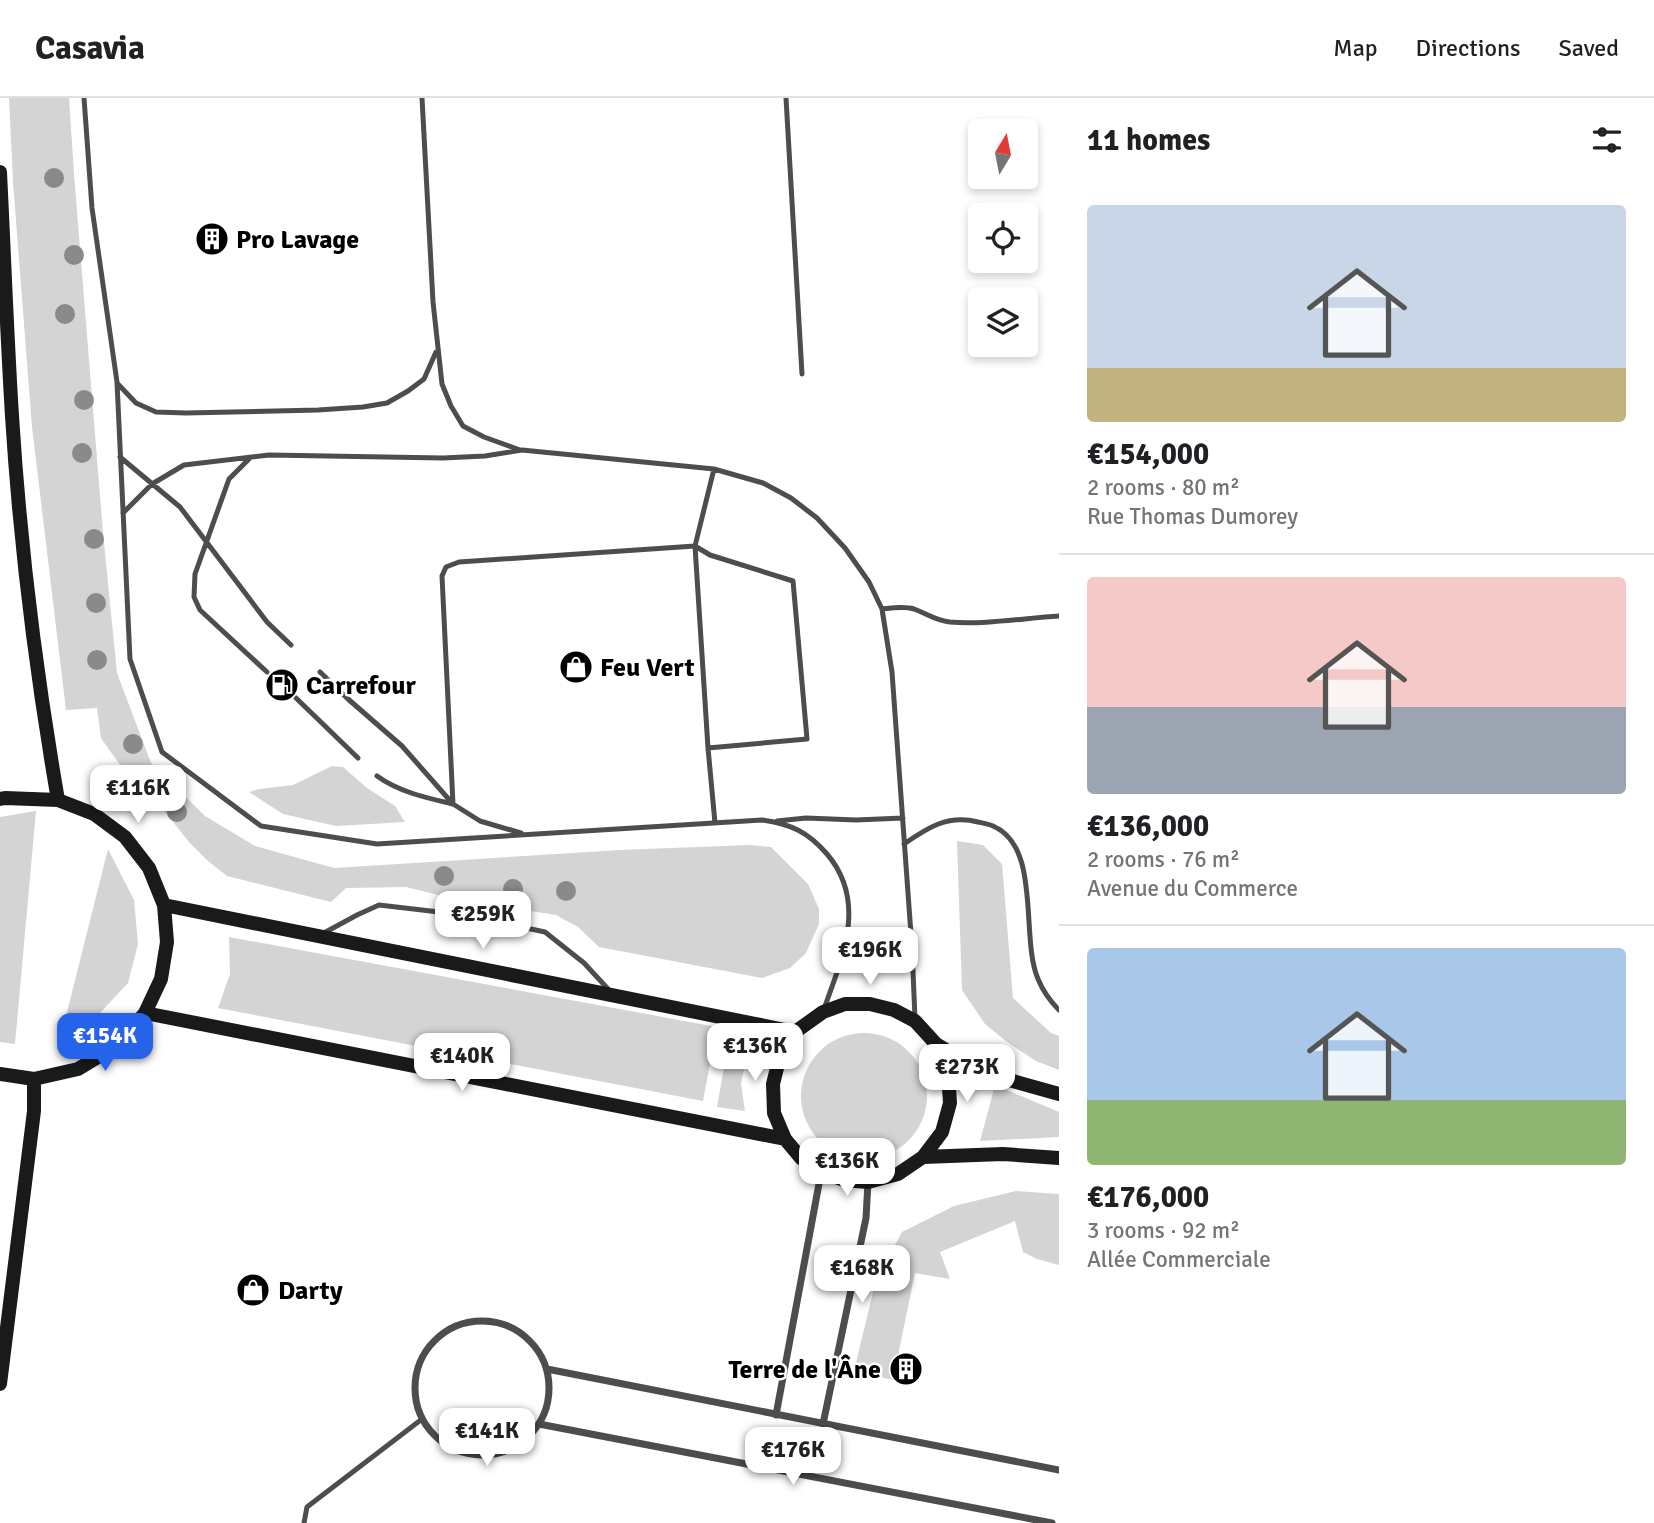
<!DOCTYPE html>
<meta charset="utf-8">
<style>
:root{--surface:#fff;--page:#f6f6f6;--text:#202124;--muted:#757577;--line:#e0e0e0;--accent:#2563eb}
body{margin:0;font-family:Signika,sans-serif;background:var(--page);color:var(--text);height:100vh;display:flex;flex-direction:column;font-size:26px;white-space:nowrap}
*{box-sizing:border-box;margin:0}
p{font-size:23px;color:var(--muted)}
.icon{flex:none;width:38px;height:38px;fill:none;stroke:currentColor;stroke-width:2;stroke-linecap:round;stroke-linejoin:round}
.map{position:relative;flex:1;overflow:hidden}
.side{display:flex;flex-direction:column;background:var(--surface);width:595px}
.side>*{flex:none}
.needle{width:46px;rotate:10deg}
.controls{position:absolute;left:968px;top:21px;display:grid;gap:14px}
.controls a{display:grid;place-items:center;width:70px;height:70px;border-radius:7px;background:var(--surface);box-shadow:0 4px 10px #0003;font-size:35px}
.price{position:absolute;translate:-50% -60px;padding:0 16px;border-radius:14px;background:#fff;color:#222;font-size:23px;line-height:46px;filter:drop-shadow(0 2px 4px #0008)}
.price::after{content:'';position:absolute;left:50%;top:42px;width:21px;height:16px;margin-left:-10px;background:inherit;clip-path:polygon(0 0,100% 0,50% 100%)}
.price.active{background:var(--accent);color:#fff}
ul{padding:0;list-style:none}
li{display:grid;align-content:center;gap:14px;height:371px;padding:0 28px}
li+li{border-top:2px solid var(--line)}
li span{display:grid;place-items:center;height:217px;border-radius:7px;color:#555}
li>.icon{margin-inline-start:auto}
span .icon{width:126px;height:126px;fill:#fffc;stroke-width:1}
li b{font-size:30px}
h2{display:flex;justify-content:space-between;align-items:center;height:84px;padding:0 28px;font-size:30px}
header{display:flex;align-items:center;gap:42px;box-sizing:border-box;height:98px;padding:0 35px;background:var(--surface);border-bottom:2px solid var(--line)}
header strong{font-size:33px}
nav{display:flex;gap:38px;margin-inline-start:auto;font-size:24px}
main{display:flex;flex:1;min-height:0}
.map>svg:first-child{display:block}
.green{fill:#d4d4d4}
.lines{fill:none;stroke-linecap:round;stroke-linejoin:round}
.lane{stroke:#4d4d4d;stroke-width:5}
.street{stroke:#4d4d4d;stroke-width:7}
.secondary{stroke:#1a1a1a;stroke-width:14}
.tree{fill:#8a8a8a}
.labels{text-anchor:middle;stroke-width:5;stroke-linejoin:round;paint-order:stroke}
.poi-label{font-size:26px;font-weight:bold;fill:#000;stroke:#fff;text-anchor:start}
</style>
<header>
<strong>Casavia</strong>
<nav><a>Map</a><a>Directions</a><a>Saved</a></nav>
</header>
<main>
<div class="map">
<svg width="1059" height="1425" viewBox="0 0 1059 1425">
<rect width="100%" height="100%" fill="#fff"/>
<!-- green -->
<path class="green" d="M9 0H69L74 76 103 435 117 575 151 665 205 718 255 748 334 770 620 752 750 747 771 749 808 786 819 811V826L806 855 790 870 762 880 599 849 578 829 556 817 531 813H502L406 789 346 790 331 804 227 778 208 763 189 744 154 700 121 668 110 653 101 640 97 610 66 612 32 329 13 84Z
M332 668 343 669 367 690 395 708 405 724 336 728 283 716 249 694 259 691 293 687Z
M36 713 15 946 0 944V719Z
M957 743 983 747 1002 766 1013 900 1051 935 1059 938V972L1036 963 1007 944 985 926 962 892Z
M108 751 134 802 138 846 128 885 99 916 61 938Z
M229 839 717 929 703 1003 218 910 230 876Z
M731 929 757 937 746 960 741 986 745 1013 717 1009Z
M801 998a63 63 0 1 1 126 0a63 63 0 1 1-126 0Z
M995 987 1059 1014V1039L980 1043Z
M1016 1093 1059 1096V1167L1037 1161 1023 1154 1015 1123 940 1154 950 1181 915 1175 893 1282 854 1273 876 1182 902 1134 954 1108Z"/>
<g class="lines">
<!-- lane -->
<path class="lane" d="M84 0 92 110 117 284 130 561 162 654 261 728 377 746 762 722C791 726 808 734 827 756 868 804 842 860 824 911
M422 0 433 204 442 286 451 308 463 328 484 339 520 352
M786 0 802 276
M117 285 136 305 156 314 186 315 318 312 363 309 387 305 408 293 424 281 436 254
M120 359 180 409 267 524 291 547
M250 360 229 381 195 476 194 499 200 512 267 574
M714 371 695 448 708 650 715 725
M123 415 152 386 184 367 269 357 443 360 485 358 522 352 714 371 763 385 791 400 817 420 845 450 869 484 882 511 892 574 912 850 915 920
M882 511C892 510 904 508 914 511 928 516 934 522 950 524 983 527 1025 520 1059 518
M320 574 348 601 402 648 453 706 480 723 521 735
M296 600 358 660
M377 678C399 694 427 700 453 706L442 478 446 469 459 464 695 448 710 457 793 483 807 641 708 650
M777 723 806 720 856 722 903 720
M904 746C927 730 948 716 978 724 983 725 989 726 993 728 1042 749 1020 839 1038 881 1043 893 1050 903 1059 912
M322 836 357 817 379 807 465 817 545 834 584 865 609 892
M304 1425 307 1409 422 1321"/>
<!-- street -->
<path class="street" d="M415 1290a67 67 0 1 1 134 0a67 67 0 1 1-134 0Z
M547 1271 1059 1372
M776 1317 821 1075
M539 1326 1052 1425
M823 1326 866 1120 868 1084"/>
<!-- secondary -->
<path class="secondary" d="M0 74C4 155 7 237 12 318 20 446 36 575 58 702
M0 701 5 700 58 702 94 716 125 739 149 770 164 807 167 844 161 881 145 915 116 948 78 971 34 981 0 976
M164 807 795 934
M145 915 785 1041
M936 946 948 974 950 1005 942 1034 923 1059 898 1076 868 1084 844 1082 821 1074 801 1060 785 1041 774 1015 773 986 780 958 795 934 823 914 845 906H870L894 912 915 923 936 946 984 975 1059 996
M923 1059 1003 1056 1059 1060
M0 1286 34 1013V981"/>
</g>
<!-- trees -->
<g class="tree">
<circle cx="54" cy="80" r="10"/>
<circle cx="74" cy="157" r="10"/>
<circle cx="65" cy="216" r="10"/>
<circle cx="84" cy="302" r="10"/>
<circle cx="82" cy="355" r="10"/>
<circle cx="94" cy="441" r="10"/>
<circle cx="96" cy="505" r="10"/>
<circle cx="97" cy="562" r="10"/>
<circle cx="133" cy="646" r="10"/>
<circle cx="177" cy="714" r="10"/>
<circle cx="444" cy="778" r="10"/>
<circle cx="513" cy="791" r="10"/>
<circle cx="566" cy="793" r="10"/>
</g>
<!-- icons -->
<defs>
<symbol id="building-disc" viewBox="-11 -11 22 22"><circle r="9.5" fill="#000" stroke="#fff"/><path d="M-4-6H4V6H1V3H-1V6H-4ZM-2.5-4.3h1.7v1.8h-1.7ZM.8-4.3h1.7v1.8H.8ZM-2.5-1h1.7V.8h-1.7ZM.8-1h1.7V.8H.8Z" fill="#fff"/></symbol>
<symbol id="shop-disc" viewBox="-11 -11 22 22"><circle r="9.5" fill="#000" stroke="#fff"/><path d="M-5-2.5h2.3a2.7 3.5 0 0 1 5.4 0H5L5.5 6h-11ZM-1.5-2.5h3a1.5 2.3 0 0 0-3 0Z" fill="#fff"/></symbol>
<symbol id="fuel-disc" viewBox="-11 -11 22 22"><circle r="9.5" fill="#000" stroke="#fff"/><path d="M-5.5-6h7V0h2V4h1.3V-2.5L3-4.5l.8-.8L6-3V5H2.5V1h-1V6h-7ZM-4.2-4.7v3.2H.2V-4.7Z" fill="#fff"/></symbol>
</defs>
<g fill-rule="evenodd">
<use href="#building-disc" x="193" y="122" width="38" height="38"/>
<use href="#shop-disc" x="557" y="550" width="38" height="38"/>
<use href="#fuel-disc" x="263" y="568" width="38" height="38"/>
<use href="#shop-disc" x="234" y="1173" width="38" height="38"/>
<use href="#building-disc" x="887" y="1252" width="38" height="38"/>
</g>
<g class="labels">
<!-- poi labels -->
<g class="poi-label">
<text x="236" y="150">Pro Lavage</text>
<text x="600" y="578">Feu Vert</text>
<text x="306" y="596">Carrefour</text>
<text x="278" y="1201">Darty</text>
<text x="881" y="1280" text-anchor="end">Terre de l'Âne</text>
</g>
</g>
</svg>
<div class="controls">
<a><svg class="needle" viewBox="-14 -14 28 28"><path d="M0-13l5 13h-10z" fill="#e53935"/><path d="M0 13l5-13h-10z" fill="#757577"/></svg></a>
<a><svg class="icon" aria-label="locate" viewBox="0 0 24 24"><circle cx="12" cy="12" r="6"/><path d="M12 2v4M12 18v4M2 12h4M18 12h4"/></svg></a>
<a><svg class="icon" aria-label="layers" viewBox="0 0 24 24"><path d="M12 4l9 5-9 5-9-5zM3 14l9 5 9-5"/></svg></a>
</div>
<b class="price" style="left:138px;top:727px">€116K</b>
<b class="price" style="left:483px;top:853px">€259K</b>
<b class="price" style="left:870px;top:889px">€196K</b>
<b class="price active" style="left:105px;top:975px">€154K</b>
<b class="price" style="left:755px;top:985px">€136K</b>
<b class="price" style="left:462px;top:995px">€140K</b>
<b class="price" style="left:967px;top:1006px">€273K</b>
<b class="price" style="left:847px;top:1100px">€136K</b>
<b class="price" style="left:862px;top:1207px">€168K</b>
<b class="price" style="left:487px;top:1370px">€141K</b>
<b class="price" style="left:793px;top:1389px">€176K</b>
</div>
<section class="side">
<h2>11 homes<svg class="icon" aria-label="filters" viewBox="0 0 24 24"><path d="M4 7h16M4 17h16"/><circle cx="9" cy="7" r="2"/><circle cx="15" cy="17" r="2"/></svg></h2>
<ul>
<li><span style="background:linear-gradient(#c9d6e8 75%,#c2b280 0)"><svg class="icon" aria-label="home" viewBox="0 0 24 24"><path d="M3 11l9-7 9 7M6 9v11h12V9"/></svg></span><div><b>€154,000</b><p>2 rooms · 80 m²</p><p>Rue Thomas Dumorey</p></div></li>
<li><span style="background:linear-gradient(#f6c9c9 60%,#9aa5b1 0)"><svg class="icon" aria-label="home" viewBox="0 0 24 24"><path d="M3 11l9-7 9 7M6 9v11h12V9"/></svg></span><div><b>€136,000</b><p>2 rooms · 76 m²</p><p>Avenue du Commerce</p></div></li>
<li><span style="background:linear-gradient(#a9c7e8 70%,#8fb573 0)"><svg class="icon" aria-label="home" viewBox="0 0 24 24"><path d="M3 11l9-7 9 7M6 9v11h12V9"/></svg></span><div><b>€176,000</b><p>3 rooms · 92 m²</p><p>Allée Commerciale</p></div></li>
</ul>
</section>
</main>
